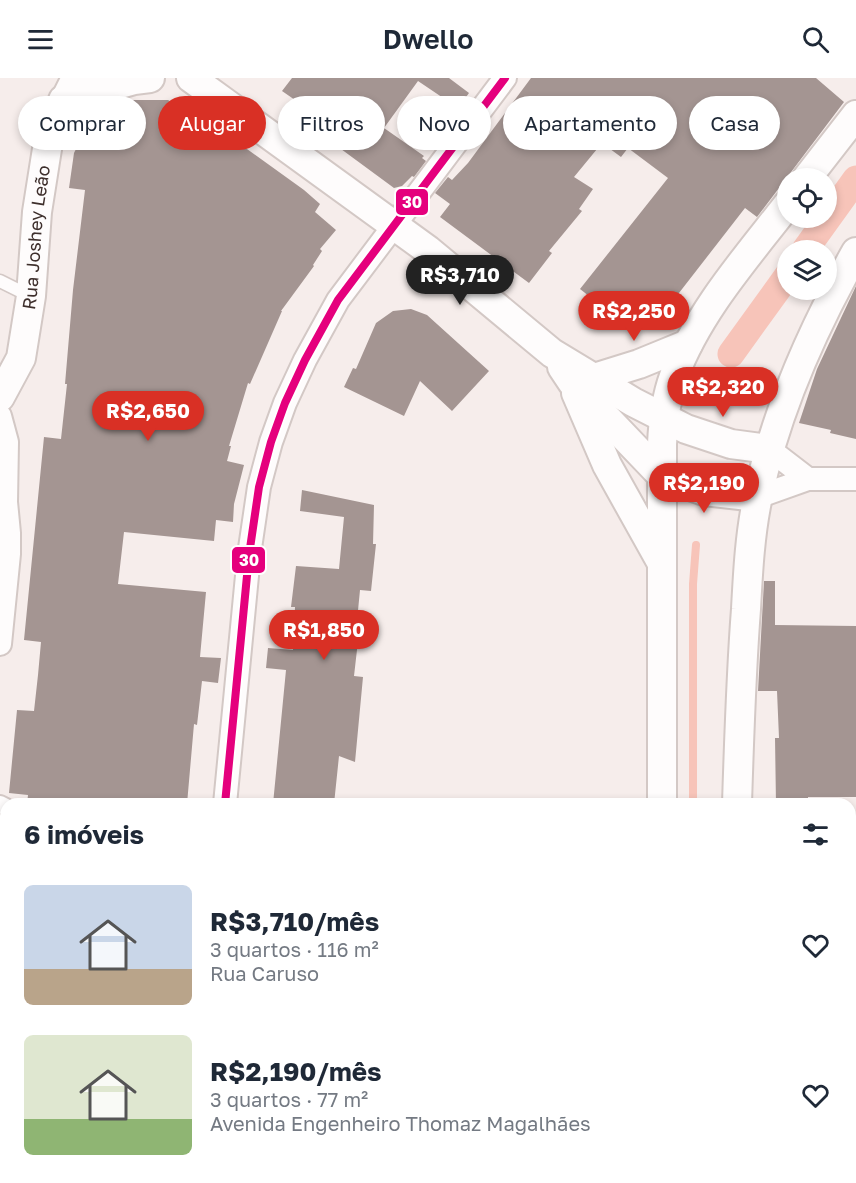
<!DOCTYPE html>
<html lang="pt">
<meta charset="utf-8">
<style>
:root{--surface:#fff;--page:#f2f2f3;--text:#1f2937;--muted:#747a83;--accent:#d93025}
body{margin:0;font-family:"Golos Text",sans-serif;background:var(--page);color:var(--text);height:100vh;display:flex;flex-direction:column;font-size:22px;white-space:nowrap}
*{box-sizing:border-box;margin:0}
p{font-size:20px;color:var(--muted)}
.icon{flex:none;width:33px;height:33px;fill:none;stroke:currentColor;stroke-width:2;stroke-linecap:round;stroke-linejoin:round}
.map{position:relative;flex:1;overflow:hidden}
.panel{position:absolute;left:0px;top:720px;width:856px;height:386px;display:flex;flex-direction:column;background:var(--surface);border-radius:18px 18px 0 0;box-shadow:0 3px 9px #0003}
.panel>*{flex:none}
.banner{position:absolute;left:18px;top:18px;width:820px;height:54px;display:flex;gap:12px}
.tools{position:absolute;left:777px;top:90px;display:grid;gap:12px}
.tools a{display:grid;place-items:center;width:60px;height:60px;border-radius:50%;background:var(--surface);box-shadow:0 3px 9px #0003;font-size:30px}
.price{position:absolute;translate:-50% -51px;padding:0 14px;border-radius:21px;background:var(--accent);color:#fff;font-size:20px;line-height:39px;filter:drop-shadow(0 2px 3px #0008)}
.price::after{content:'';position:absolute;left:50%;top:36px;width:18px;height:14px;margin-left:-9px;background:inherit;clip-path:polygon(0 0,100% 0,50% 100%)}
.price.selected{background:#222;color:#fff}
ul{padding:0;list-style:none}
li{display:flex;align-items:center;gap:18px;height:150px;padding:0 24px}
li span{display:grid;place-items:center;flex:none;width:168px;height:120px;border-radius:9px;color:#555}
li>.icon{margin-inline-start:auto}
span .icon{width:72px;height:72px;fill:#fffc;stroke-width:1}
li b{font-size:26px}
h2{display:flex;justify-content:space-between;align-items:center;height:72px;padding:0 24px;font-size:26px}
.chip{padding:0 21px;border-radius:27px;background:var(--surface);box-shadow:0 3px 9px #0003;font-size:21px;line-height:54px}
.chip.selected{background:var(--accent);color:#fff}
header{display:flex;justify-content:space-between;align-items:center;height:78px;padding:0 24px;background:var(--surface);font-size:27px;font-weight:600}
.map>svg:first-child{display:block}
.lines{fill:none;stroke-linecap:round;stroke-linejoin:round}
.stream{stroke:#f7c4b9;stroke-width:8}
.canal{stroke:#f7c4b9;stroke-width:27}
.building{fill:#a49592}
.service-casing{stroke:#d3c8c5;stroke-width:15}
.pedestrian-casing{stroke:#d3c8c5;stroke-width:20}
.minor-casing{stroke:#d3c8c5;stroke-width:26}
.tertiary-casing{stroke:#d3c8c5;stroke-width:32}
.service{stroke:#fefcfc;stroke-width:12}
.pedestrian{stroke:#fefcfc;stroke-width:16}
.minor{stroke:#fefcfc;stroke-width:22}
.tertiary{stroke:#fefcfc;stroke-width:28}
.bus-1-casing{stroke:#fff;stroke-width:12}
.bus-1{stroke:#e5007d;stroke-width:8}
.labels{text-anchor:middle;stroke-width:6;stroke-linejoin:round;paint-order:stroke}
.street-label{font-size:18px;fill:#3e2f2c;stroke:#fff}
.line-badge{stroke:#fff;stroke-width:2}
.badge-label{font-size:16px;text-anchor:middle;font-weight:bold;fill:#fff}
</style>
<header><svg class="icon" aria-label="menu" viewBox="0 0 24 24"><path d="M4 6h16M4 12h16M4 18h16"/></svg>Dwello<svg class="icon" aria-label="search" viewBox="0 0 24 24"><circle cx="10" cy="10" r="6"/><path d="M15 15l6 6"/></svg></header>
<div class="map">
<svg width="856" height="1105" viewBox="0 0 856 1105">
<rect width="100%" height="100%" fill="#f6edeb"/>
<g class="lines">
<!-- stream -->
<path class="stream" d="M693 726V506L696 467
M692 1105V1100"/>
<!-- canal -->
<path class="canal" d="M805 172 856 101
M731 276 788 197"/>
</g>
<!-- building -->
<path class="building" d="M292 0H449L469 15 458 30 418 3 384 50 424 78 422 80 426 83 414 99 412 98 402 108 394 110 288 32 295 22 282 13Z
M531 0H816L844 24 757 139 745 130 658 242 612 236 580 211 668 100 628 70 621 79 602 65 574 99 593 111 579 131 582 133 549 173 552 175 529 205 440 139 450 126 435 115 448 99 452 102 468 85Z
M133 22H168L208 43 304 112 320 126 315 134 336 152 320 171 322 173 313 187 314 188 281 233H282L250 306 248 305 229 368H231L227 383 244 387 234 426 233 444 216 442 214 463 124 454 118 506 206 514 200 579 221 580 218 605 202 603 197 647 194 646 187 726H27L28 717 9 715 17 632 34 633 38 597 41 564 24 562 44 359 61 361 67 306H65L73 212 85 112 69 110 74 75 87 49 113 54 115 39 131 42Z
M856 208V361L830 355 831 352 799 345 817 291Z
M411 231 427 237 489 293 452 333 420 303 404 338 344 309 353 290 356 291 376 245 393 233Z
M302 412 374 427 373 466H376L371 513 360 512 355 563H358L354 598 363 599 355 684 339 678 334 726H273L286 592 266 590 268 570 293 572 295 529H291L296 488 339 491 344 439 300 433Z
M764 503H775V547L856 548V719H808V726H776L775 660H779L777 613H758Z"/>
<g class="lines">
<defs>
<path id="service" d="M0 203 30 218"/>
<path id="pedestrian" d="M0 726 6 729
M0 818 6 816"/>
<path id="minor" d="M0 338 7 364 6 424 9 455V476L0 566
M769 371 808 401
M757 419 808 401H856
M225 726 249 477 259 409 271 364 285 325 305 282 338 222 505 0
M184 1105V1100"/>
<g id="tertiary">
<path d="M191 0 428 172 552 275 633 324 686 351 731 366 769 371"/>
<path d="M63 22 134 2 150 0"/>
<path d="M807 100 856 37"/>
<path d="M562 289 572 304 662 398 704 413 757 419"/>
<path d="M594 300 639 286 688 266"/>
<path d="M576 315 607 387 660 482"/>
<path id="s1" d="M0 319 21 280 31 218 37 134 50 52 76 0"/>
<path d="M662 726V366C663 344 666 320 674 298 698 234 746 180 788 126"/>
<path d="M737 726C739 661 741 596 746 531 748 493 750 455 758 418 776 332 813 250 856 174"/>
<path d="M661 1105V1100"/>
<path d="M732 1105V1100"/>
</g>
</defs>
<!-- service casing -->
<use href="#service" class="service-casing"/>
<!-- pedestrian casing -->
<use href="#pedestrian" class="pedestrian-casing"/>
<!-- minor casing -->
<use href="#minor" class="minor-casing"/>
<!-- tertiary casing -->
<use href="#tertiary" class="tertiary-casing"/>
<!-- service -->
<use href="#service" class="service"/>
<!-- pedestrian -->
<use href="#pedestrian" class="pedestrian"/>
<!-- minor -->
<use href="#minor" class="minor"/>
<!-- tertiary -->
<use href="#tertiary" class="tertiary"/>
<defs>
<path id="bus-1" d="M225 726 249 477 259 409 271 364 285 325 305 282 338 222 505 0"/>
</defs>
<!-- bus-1 casing -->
<use href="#bus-1" class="bus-1-casing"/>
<!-- bus-1 -->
<use href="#bus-1" class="bus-1"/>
</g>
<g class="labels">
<!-- street labels -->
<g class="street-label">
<text dy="6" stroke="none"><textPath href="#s1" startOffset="166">Rua Joshey Leão</textPath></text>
</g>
</g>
<g class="line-badge">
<rect x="395" y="110" width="34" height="28" rx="6" fill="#e5007d"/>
<rect x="231" y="468" width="35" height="28" rx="6" fill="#e5007d"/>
</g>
<g class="badge-label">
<text x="412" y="130">30</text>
<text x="249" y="488">30</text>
</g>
</svg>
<div class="tools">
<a><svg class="icon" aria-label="locate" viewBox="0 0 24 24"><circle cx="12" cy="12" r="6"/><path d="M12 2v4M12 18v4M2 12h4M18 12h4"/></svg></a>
<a><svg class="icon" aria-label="layers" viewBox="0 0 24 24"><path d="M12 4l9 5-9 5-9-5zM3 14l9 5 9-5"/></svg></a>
</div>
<b class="price selected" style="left:460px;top:228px">R$3,710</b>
<b class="price" style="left:634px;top:264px">R$2,250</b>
<b class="price" style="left:723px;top:340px">R$2,320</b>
<b class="price" style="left:148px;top:364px">R$2,650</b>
<b class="price" style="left:704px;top:436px">R$2,190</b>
<b class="price" style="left:324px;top:583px">R$1,850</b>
<div class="banner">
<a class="chip">Comprar</a>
<a class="chip selected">Alugar</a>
<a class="chip">Filtros</a>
<a class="chip">Novo</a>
<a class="chip">Apartamento</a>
<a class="chip">Casa</a>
</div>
<section class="panel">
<h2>6 imóveis<svg class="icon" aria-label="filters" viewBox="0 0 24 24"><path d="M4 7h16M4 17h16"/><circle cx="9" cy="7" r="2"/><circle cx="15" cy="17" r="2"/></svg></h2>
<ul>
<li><span style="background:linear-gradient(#c9d6e8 70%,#b9a48a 0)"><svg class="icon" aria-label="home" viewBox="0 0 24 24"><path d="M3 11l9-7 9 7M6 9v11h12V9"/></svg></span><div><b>R$3,710/mês</b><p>3 quartos · 116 m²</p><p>Rua Caruso</p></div><svg class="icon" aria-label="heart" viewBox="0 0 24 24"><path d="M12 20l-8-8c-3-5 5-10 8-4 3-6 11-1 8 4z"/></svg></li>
<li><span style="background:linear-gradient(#dfe7d0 70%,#8fb573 0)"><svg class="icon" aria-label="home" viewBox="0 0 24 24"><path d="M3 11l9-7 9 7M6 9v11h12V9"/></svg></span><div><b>R$2,190/mês</b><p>3 quartos · 77 m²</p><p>Avenida Engenheiro Thomaz Magalhães</p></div><svg class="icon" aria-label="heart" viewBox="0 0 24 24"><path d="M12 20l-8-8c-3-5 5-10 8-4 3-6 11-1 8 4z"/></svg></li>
</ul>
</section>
</div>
